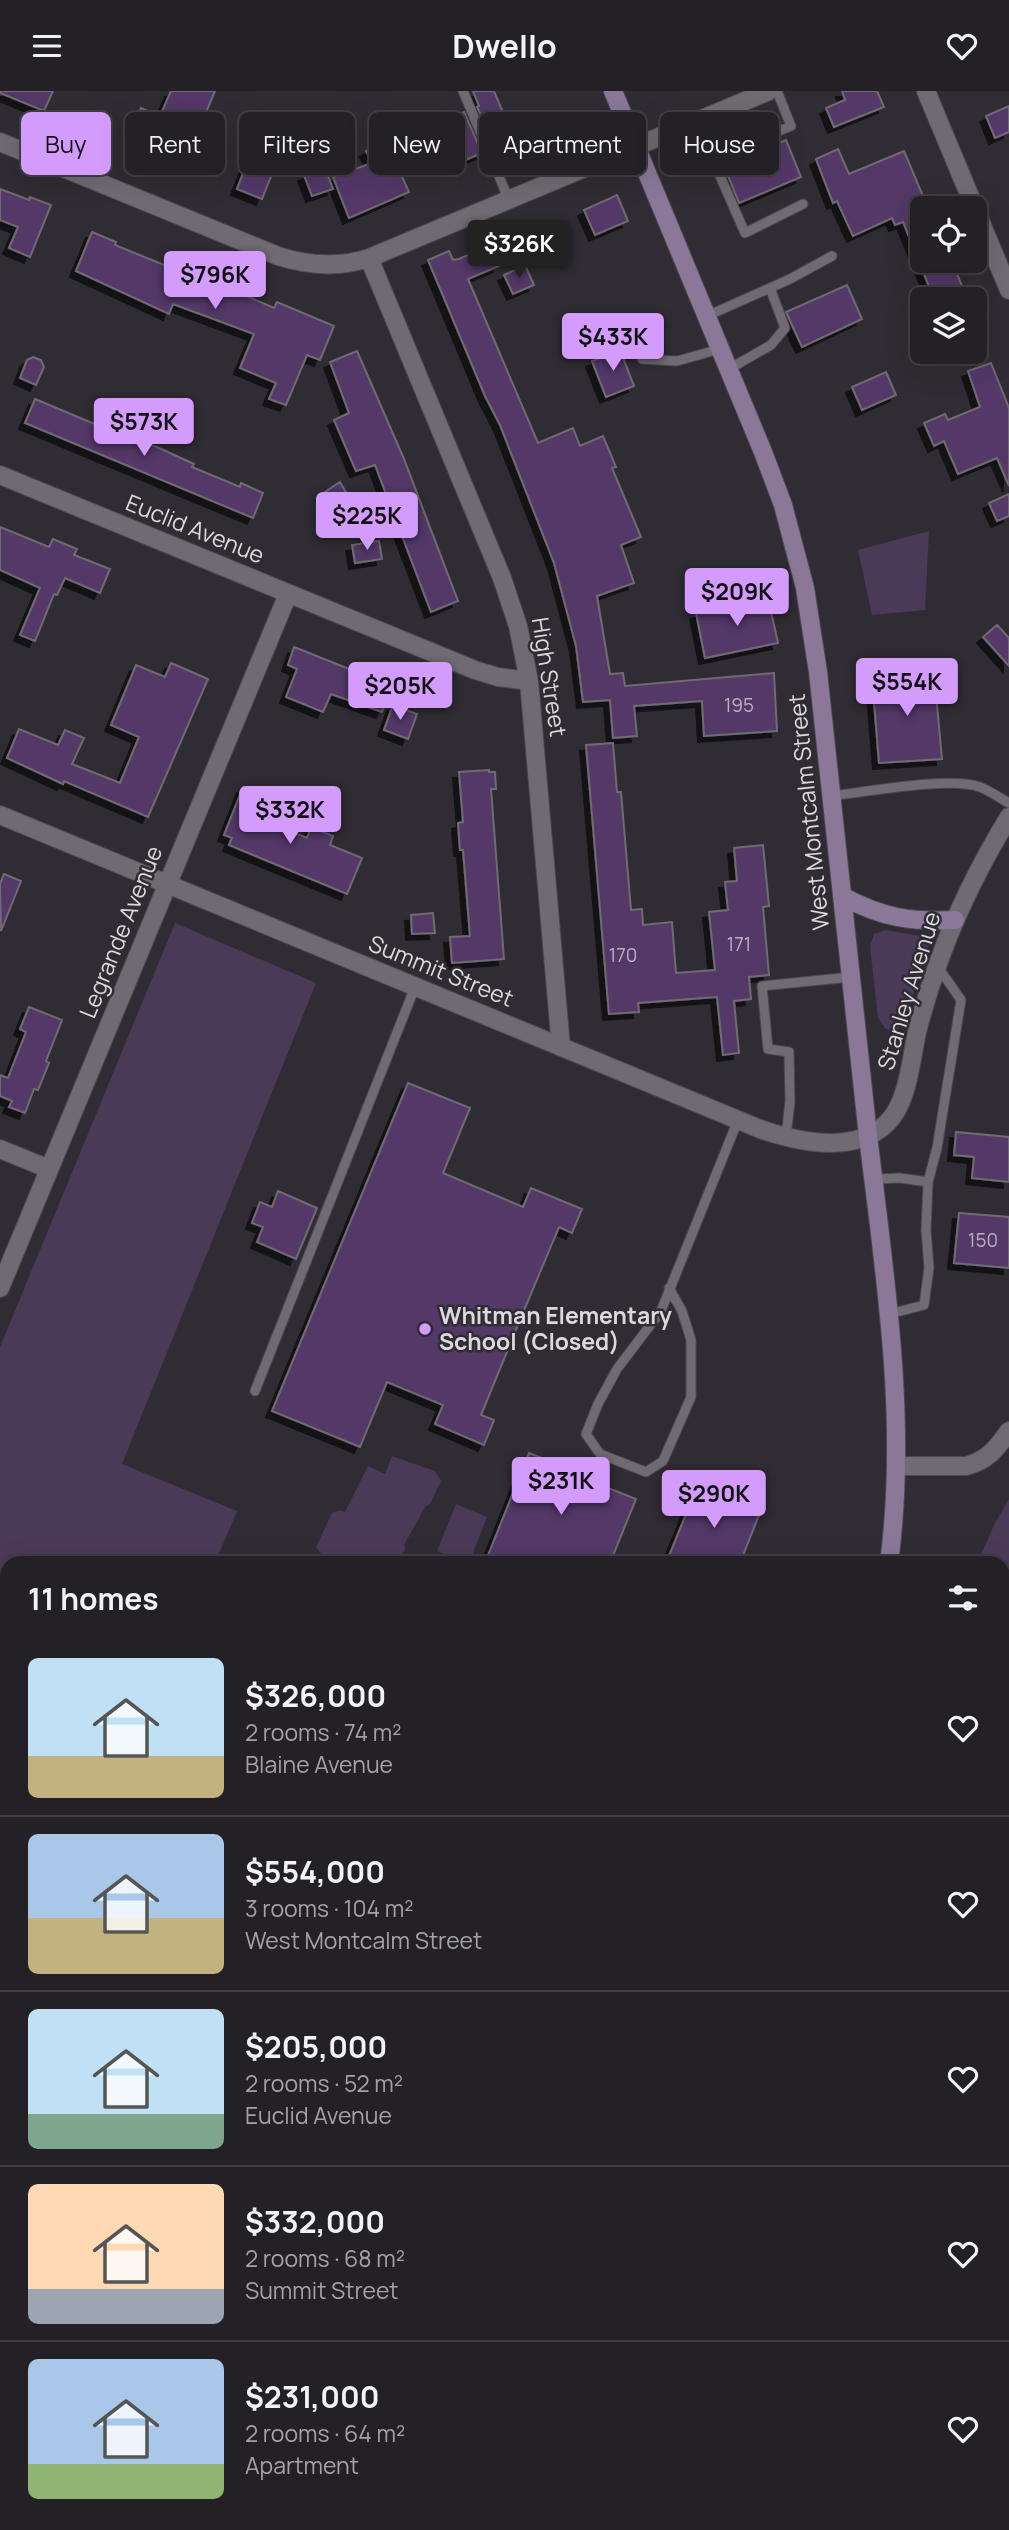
<!DOCTYPE html>
<meta charset="utf-8">
<style>
:root{--surface:#242126;--page:#302e32;--text:#f1f3f6;--muted:#a3a3a7;--line:#413e43;--accent:#d39cfc}
body{margin:0;font-family:Manrope,sans-serif;background:var(--page);color:var(--text);height:100vh;display:flex;flex-direction:column;font-size:26px;white-space:nowrap}
*{box-sizing:border-box;margin:0}
p{font-size:23px;color:var(--muted)}
.icon{flex:none;width:38px;height:38px;fill:none;stroke:currentColor;stroke-width:2;stroke-linecap:round;stroke-linejoin:round}
.map{position:relative;flex:1;overflow:hidden}
.details{position:absolute;left:0px;top:1465px;width:1010px;height:975px;display:flex;flex-direction:column;background:var(--surface);border-radius:21px 21px 0 0;box-shadow:0 7px 28px #0002,0 0 0 2px var(--line)}
.details>*{flex:none}
.banner{position:absolute;left:21px;top:21px;width:968px;height:63px;display:flex;gap:14px}
.tools{position:absolute;left:910px;top:105px;display:grid;gap:14px}
.tools a{display:grid;place-items:center;width:77px;height:77px;border-radius:10px;background:var(--surface);box-shadow:0 7px 28px #0002,0 0 0 2px var(--line);font-size:35px}
.price{position:absolute;translate:-50% -60px;padding:0 16px;border-radius:7px;background:var(--accent);color:#111;font-size:23px;line-height:46px;filter:drop-shadow(0 2px 4px #0008)}
.price::after{content:'';position:absolute;left:50%;top:42px;width:21px;height:16px;margin-left:-10px;background:inherit;clip-path:polygon(0 0,100% 0,50% 100%)}
.price.active{background:#222;color:#fff}
ul{padding:0;list-style:none}
li{display:flex;align-items:center;gap:21px;height:175px;padding:0 28px}
li+li{border-top:2px solid var(--line)}
li span{display:grid;place-items:center;flex:none;width:196px;height:140px;border-radius:10px;color:#555}
li>.icon{margin-inline-start:auto}
span .icon{width:84px;height:84px;fill:#fffc;stroke-width:1}
li b{font-size:30px}
h2{display:flex;justify-content:space-between;align-items:center;height:84px;padding:0 28px;font-size:30px}
.tag{padding:0 24px;border-radius:10px;background:var(--surface);box-shadow:0 7px 28px #0002,0 0 0 2px var(--line);font-size:24px;line-height:63px}
.tag.active{background:var(--accent);color:#111}
header{display:flex;justify-content:space-between;align-items:center;height:91px;padding:0 28px;background:var(--surface);font-size:32px;font-weight:700}
.map>svg:first-child{display:block}
.green{fill:#4b3958}
.water{fill:#1d022d}
.building{fill:#533867;stroke:#6f6b73;stroke-width:2;filter:url(#shadow)}
.lines{fill:none;stroke-linecap:round;stroke-linejoin:round}
.lane-casing{stroke:#4b484e;stroke-width:11}
.street-casing{stroke:#4b484e;stroke-width:20}
.secondary-casing{stroke:#4b484e;stroke-width:20}
.lane{stroke:#706b73;stroke-width:9}
.street{stroke:#706b73;stroke-width:18}
.secondary{stroke:#8b7899;stroke-width:18}
.poi-dot{fill:#d39cfc;stroke:#302c33;stroke-width:2.5}
.labels{text-anchor:middle;stroke-width:5;stroke-linejoin:round;paint-order:stroke}
.number-label{font-size:19px;fill:#bab1c0}
.street-label{font-size:23px;fill:#dcd9de;stroke:#302c33}
.poi-label{font-size:23px;font-weight:bold;fill:#dcd9de;stroke:#302c33;text-anchor:start}
</style>
<header><svg class="icon" aria-label="menu" viewBox="0 0 24 24"><path d="M4 6h16M4 12h16M4 18h16"/></svg>Dwello<svg class="icon" aria-label="heart" viewBox="0 0 24 24"><path d="M12 20l-8-8c-3-5 5-10 8-4 3-6 11-1 8 4z"/></svg></header>
<div class="map">
<svg width="1009" height="2439" viewBox="0 0 1009 2439">
<defs>
<filter id="shadow"><feDropShadow dx="-6" dy="6" stdDeviation="0" flood-color="#0009"/></filter>
</defs>
<rect width="100%" height="100%" fill="#302c33"/>
<!-- green -->
<path class="green" d="M929 440 925 519 872 524 858 459Z
M175 832 316 892 122 1373 237 1420 215 1472H7V1641L0 1638V1256Z
M886 839 920 845 928 855 905 930C900 939 893 942 885 937L878 927 870 855 874 843Z
M392 1365 435 1380 441 1390 430 1413 425 1416 404 1454 405 1458 399 1472C374 1472 331 1480 316 1456L332 1422 340 1419 345 1421 368 1375 385 1383Z
M1009 1408V1572L1003 1569V1472H977L995 1432Z
M456 1413 487 1426 469 1472 437 1460Z"/>
<!-- water -->
<path class="water" d="M0 2345 7 2346V2432L137 2433 143 2439H0Z
M185 2432H215V2433L208 2439H176L182 2438Z"/>
<!-- building -->
<path class="building" d="M0 0H53L44 20 0 2Z
M171 0H215L202 31 212 35 194 77 132 51 137 39 133 38 141 17 160 25Z
M473 0H494L519 59 501 66 477 16 479 15Z
M842 0H877L884 16 834 36 826 17 845 9Z
M1009 15V41L995 47 986 25Z
M464 21 482 62 442 79 424 38Z
M786 49 801 86 739 112 724 75Z
M386 50 409 101 349 127 333 86 372 72 366 60Z
M838 58 849 83 904 60 928 117H922V170H952L967 208H934L903 131 895 134 892 127 853 145 837 110 833 112 816 68Z
M251 62 267 68 264 74 274 78 262 108 237 98Z
M325 77 333 98 312 105 304 84Z
M0 98 29 109 30 106 51 114 30 166 9 157 18 136 0 129Z
M617 104 628 130 595 144 584 119Z
M92 141 116 151 115 154 201 189 203 186 274 217 277 211 334 235 320 269 307 264 286 314 269 308 276 292 240 277 254 243 173 213 169 223 76 180Z
M490 154 499 175 468 188 538 352 573 337 580 355 603 345 616 376 612 377 641 446 621 454 634 492 597 505 610 583 623 582 625 595 774 582 777 640 704 645 702 610 634 615 637 645 613 647 610 609 583 611 576 555 554 472 500 334 485 305 428 169 449 160 453 169 459 168Z
M525 174 534 194 513 203 504 184Z
M847 194 862 228 802 256 786 221Z
M620 259 634 295 606 306 592 270Z
M357 260 404 368 458 510 431 521 375 374 356 380 334 329 349 322 330 271Z
M33 266 41 269 44 276 36 294 20 287 27 269Z
M991 272 1009 317V395L997 367 958 383 944 350 934 355 924 332 945 323 948 329 980 316 968 280Z
M886 281 896 304 862 319 852 296Z
M35 308 135 350 136 348 159 357 194 373 192 376 240 396 241 392 263 402 253 427 25 332Z
M340 391 348 405 331 417 322 403Z
M1009 403V425L997 430 989 412Z
M0 436 49 456 53 448 77 458 74 464 110 478 100 502 65 487 57 504 54 503 35 550 20 544 40 497 0 479Z
M379 450 382 468 355 472 352 454Z
M768 507 778 552 705 567 696 522Z
M997 534 1009 547V575L983 546Z
M294 556 392 595 382 621 331 603 323 621 286 606 297 578 288 574Z
M171 572 208 588 148 726 64 690 63 693 7 667 19 638 58 654 65 639 84 647 72 673 120 692 139 646 111 634 136 574 165 586Z
M934 581 942 668 879 672 872 586Z
M393 614 417 623 408 648 384 639Z
M613 652 617 701H621L631 819 642 818 643 834 672 831 676 882 715 879 709 821 728 819 725 791 737 790 734 757 763 754 769 815 763 816 769 884 749 886 751 908 734 910 739 962 723 964 717 906 638 912 639 921 609 923 586 654Z
M489 679V681H495L496 698H491L504 868 452 872 450 846 470 845 463 759H460L458 732 463 731 459 681Z
M243 696 265 705 256 727 307 747 311 736 333 745 330 754 362 767 347 803 229 754 232 747 224 744Z
M4 783 21 790 1 840 0 793Z
M433 822 435 842 412 843 411 824Z
M29 916 62 929 46 970 49 972 38 999 34 998 25 1022 9 1016 12 1010 0 1005V984L8 987 26 941 20 938Z
M408 992 470 1017 443 1082 523 1116 531 1097 582 1118 572 1142 559 1136 520 1229 481 1324 494 1329 484 1354 435 1333 443 1314 387 1291 360 1356 272 1320Z
M956 1041 1009 1046V1091L972 1087 974 1066 954 1064Z
M278 1100 317 1117 296 1168 257 1151 263 1136 252 1132 260 1111 272 1116Z
M959 1122 1009 1126V1177L954 1172Z
M529 1362 577 1381 582 1369 609 1380 603 1395 636 1408 610 1472H485Z
M698 1394 761 1419 740 1472H666Z"/>
<g class="lines">
<defs>
<path id="lane" d="M463 0 509 109
M696 30 745 142 803 113
M712 67 791 35 777 0
M707 225 790 188 832 165
M642 268 677 270 720 258
M729 278 771 254 785 237 770 197
M831 705C866 701 950 685 980 696 990 700 1000 707 1009 712
M786 1046 790 1010 789 961 768 958 762 895 851 886
M874 1088 900 1087 928 1091
M669 1197 682 1220 691 1249V1306L663 1370 646 1381 600 1363 586 1343 598 1313 617 1278 661 1220 738 1029
M889 1223 924 1214 929 1177 926 1139 928 1091 937 1057 961 909 938 876
M255 1300 415 896
M1003 1970 1009 1973
M1003 2253 1009 2239
M0 2259 7 2262
M283 2439 286 2432
M671 2439 675 2432
M727 2439 729 2432
M921 2439 924 2432"/>
<path id="street" d="M926 0 1009 199
M0 51 278 165C309 175 338 177 369 167L769 0
M369 167 502 487 518 535 529 590 561 956
M0 384 475 579 498 586 529 590
M0 724 760 1038C798 1051 854 1064 887 1032 909 1011 911 965 918 937 924 914 931 892 939 870 957 820 981 772 1009 726
M0 1058 49 1078
M0 1197 288 503
M896 1375H966C987 1370 997 1357 1009 1340
M0 1665 7 1668
M0 2187 7 2172"/>
<path id="secondary" d="M613 0 763 361 783 414 805 497 818 581C835 736 851 890 868 1045 885 1186 908 1330 889 1472
M842 805C883 827 910 831 955 829
M0 2302 7 2305
M333 2432 349 2439
M428 2439 431 2432"/>
</defs>
<!-- lane casing -->
<use href="#lane" class="lane-casing"/>
<!-- street casing -->
<use href="#street" class="street-casing"/>
<!-- secondary casing -->
<use href="#secondary" class="secondary-casing"/>
<!-- lane -->
<use href="#lane" class="lane"/>
<!-- street -->
<use href="#street" class="street"/>
<!-- secondary -->
<use href="#secondary" class="secondary"/>
</g>
<!-- markers -->
<circle class="poi-dot" cx="425" cy="1238" r="7"/>
<g class="labels">
<!-- number labels -->
<g class="number-label">
<text x="739" y="621">195</text>
<text x="739" y="860">171</text>
<text x="623" y="871">170</text>
<text x="983" y="1156">150</text>
</g>
<!-- street labels -->
<g class="street-label">
<text transform="translate(195 438) rotate(22)" y="8">Euclid Avenue</text>
<text transform="translate(549 586) rotate(81)" y="8">High Street</text>
<text transform="translate(809 721) rotate(-96)" y="8">West Montcalm Street</text>
<text transform="translate(121 841) rotate(-68)" y="8">Legrande Avenue</text>
<text transform="translate(441 880) rotate(22)" y="8">Summit Street</text>
<text transform="translate(909 900) rotate(-73)" y="8">Stanley Avenue</text>
</g>
<!-- poi labels -->
<g class="poi-label">
<text x="439" y="1233">Whitman Elementary<tspan x="439" dy="26">School (Closed)</tspan></text>
</g>
</g>
</svg>
<div class="tools">
<a><svg class="icon" aria-label="locate" viewBox="0 0 24 24"><circle cx="12" cy="12" r="6"/><path d="M12 2v4M12 18v4M2 12h4M18 12h4"/></svg></a>
<a><svg class="icon" aria-label="layers" viewBox="0 0 24 24"><path d="M12 4l9 5-9 5-9-5zM3 14l9 5 9-5"/></svg></a>
</div>
<b class="price active" style="left:519px;top:189px">$326K</b>
<b class="price" style="left:215px;top:220px">$796K</b>
<b class="price" style="left:613px;top:282px">$433K</b>
<b class="price" style="left:144px;top:367px">$573K</b>
<b class="price" style="left:367px;top:461px">$225K</b>
<b class="price" style="left:737px;top:537px">$209K</b>
<b class="price" style="left:907px;top:627px">$554K</b>
<b class="price" style="left:400px;top:631px">$205K</b>
<b class="price" style="left:290px;top:755px">$332K</b>
<b class="price" style="left:561px;top:1426px">$231K</b>
<b class="price" style="left:714px;top:1439px">$290K</b>
<div class="banner">
<a class="tag active">Buy</a>
<a class="tag">Rent</a>
<a class="tag">Filters</a>
<a class="tag">New</a>
<a class="tag">Apartment</a>
<a class="tag">House</a>
</div>
<section class="details">
<h2>11 homes<svg class="icon" aria-label="filters" viewBox="0 0 24 24"><path d="M4 7h16M4 17h16"/><circle cx="9" cy="7" r="2"/><circle cx="15" cy="17" r="2"/></svg></h2>
<ul>
<li><span style="background:linear-gradient(#bfe0f5 70%,#c2b280 0)"><svg class="icon" aria-label="home" viewBox="0 0 24 24"><path d="M3 11l9-7 9 7M6 9v11h12V9"/></svg></span><div><b>$326,000</b><p>2 rooms · 74 m²</p><p>Blaine Avenue</p></div><svg class="icon" aria-label="heart" viewBox="0 0 24 24"><path d="M12 20l-8-8c-3-5 5-10 8-4 3-6 11-1 8 4z"/></svg></li>
<li><span style="background:linear-gradient(#a9c7e8 60%,#c2b280 0)"><svg class="icon" aria-label="home" viewBox="0 0 24 24"><path d="M3 11l9-7 9 7M6 9v11h12V9"/></svg></span><div><b>$554,000</b><p>3 rooms · 104 m²</p><p>West Montcalm Street</p></div><svg class="icon" aria-label="heart" viewBox="0 0 24 24"><path d="M12 20l-8-8c-3-5 5-10 8-4 3-6 11-1 8 4z"/></svg></li>
<li><span style="background:linear-gradient(#bfe0f5 75%,#7fa58c 0)"><svg class="icon" aria-label="home" viewBox="0 0 24 24"><path d="M3 11l9-7 9 7M6 9v11h12V9"/></svg></span><div><b>$205,000</b><p>2 rooms · 52 m²</p><p>Euclid Avenue</p></div><svg class="icon" aria-label="heart" viewBox="0 0 24 24"><path d="M12 20l-8-8c-3-5 5-10 8-4 3-6 11-1 8 4z"/></svg></li>
<li><span style="background:linear-gradient(#ffd9b3 75%,#9aa5b1 0)"><svg class="icon" aria-label="home" viewBox="0 0 24 24"><path d="M3 11l9-7 9 7M6 9v11h12V9"/></svg></span><div><b>$332,000</b><p>2 rooms · 68 m²</p><p>Summit Street</p></div><svg class="icon" aria-label="heart" viewBox="0 0 24 24"><path d="M12 20l-8-8c-3-5 5-10 8-4 3-6 11-1 8 4z"/></svg></li>
<li><span style="background:linear-gradient(#a9c7e8 75%,#8fb573 0)"><svg class="icon" aria-label="home" viewBox="0 0 24 24"><path d="M3 11l9-7 9 7M6 9v11h12V9"/></svg></span><div><b>$231,000</b><p>2 rooms · 64 m²</p><p>Apartment</p></div><svg class="icon" aria-label="heart" viewBox="0 0 24 24"><path d="M12 20l-8-8c-3-5 5-10 8-4 3-6 11-1 8 4z"/></svg></li>
</ul>
</section>
</div>
